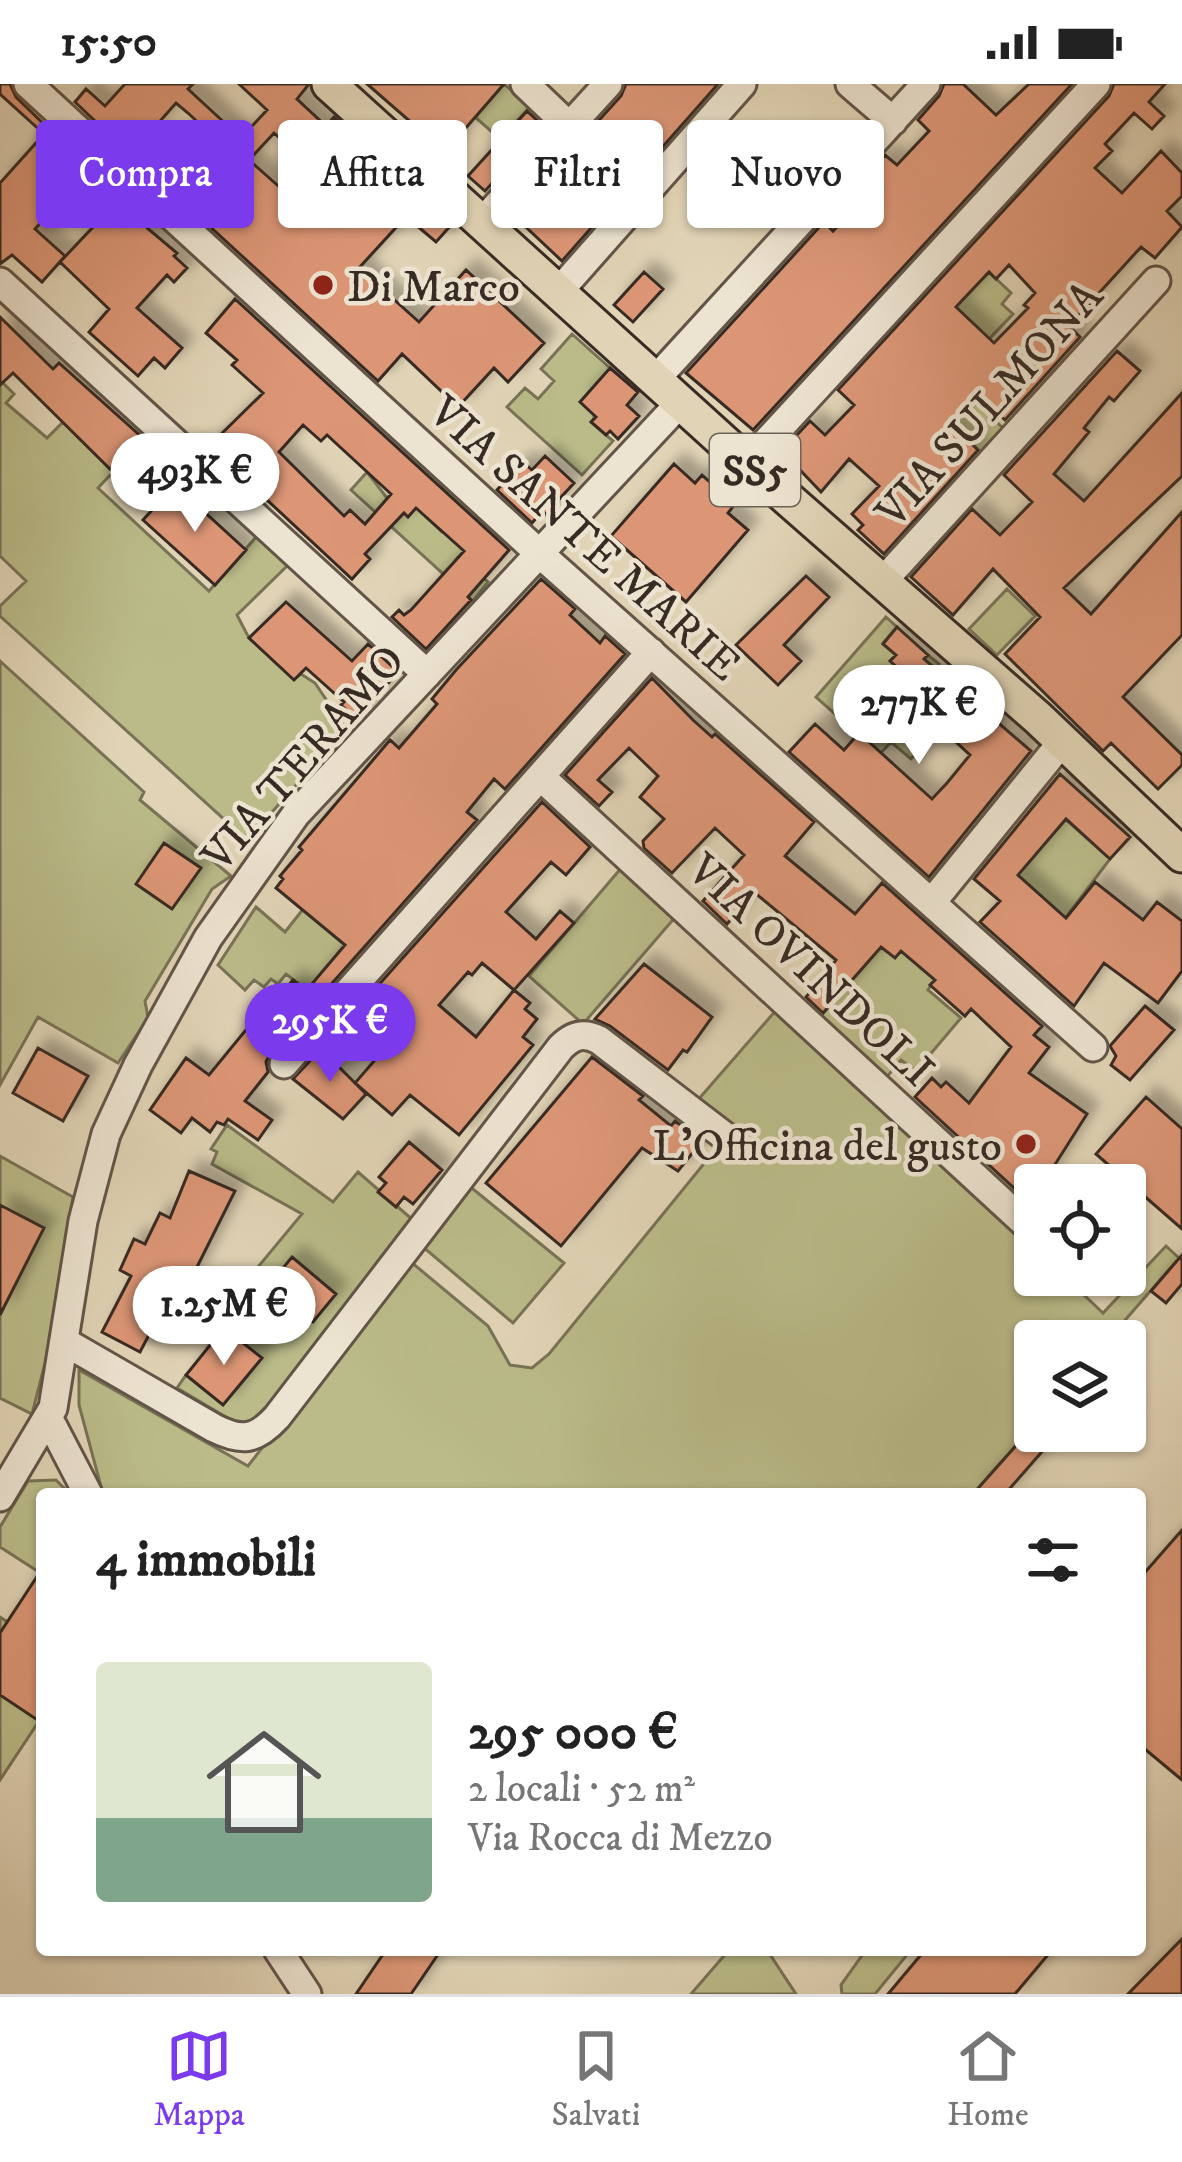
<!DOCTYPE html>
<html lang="it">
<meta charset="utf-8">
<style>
:root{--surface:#fff;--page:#f6f6f6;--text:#222;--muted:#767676;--line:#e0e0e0;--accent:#7c3aed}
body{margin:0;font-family:"IM FELL DW Pica",serif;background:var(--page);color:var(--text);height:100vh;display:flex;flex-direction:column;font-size:45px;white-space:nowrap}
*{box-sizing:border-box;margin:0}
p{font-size:39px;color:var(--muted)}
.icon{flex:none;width:66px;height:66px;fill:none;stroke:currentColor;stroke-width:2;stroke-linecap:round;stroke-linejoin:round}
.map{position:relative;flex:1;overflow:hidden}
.details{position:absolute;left:36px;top:1404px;width:1110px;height:468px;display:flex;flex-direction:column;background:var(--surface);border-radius:12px;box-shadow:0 3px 9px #0004}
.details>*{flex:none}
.banner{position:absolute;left:36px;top:36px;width:1110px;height:108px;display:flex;gap:24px}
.tools{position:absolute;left:1014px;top:1080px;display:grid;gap:24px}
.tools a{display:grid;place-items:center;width:132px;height:132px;border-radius:12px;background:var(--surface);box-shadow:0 3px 9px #0004;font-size:60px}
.price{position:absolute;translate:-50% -102px;padding:0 27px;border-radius:42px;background:#fff;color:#222;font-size:39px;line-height:78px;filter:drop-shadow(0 3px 6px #0008)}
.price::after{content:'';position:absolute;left:50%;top:72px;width:36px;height:27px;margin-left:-18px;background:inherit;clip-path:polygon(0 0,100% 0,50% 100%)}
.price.on{background:var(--accent);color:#fff}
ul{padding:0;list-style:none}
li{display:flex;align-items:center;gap:36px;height:300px;padding:0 60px}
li+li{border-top:3px solid var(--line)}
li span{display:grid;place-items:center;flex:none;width:336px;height:240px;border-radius:12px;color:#555}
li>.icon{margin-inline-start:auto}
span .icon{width:144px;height:144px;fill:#fffc;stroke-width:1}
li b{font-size:51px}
h2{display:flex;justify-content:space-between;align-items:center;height:144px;padding:0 60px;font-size:51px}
.chip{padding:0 42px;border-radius:12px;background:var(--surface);box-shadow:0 3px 9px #0004;font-size:42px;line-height:108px}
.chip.on{background:var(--accent);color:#fff}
.status{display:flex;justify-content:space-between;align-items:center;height:84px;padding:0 60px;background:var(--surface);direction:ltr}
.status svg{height:33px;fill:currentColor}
.dock{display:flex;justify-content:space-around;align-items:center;height:168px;border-top:3px solid var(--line);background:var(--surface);font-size:33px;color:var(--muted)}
.dock a{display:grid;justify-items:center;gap:6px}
.dock .on{color:var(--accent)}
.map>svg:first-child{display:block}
.green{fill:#babb89;stroke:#787356;stroke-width:3}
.building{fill:#dc9676;stroke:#372b24;stroke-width:3;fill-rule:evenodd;filter:url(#shadow)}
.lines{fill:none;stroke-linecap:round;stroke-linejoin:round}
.minor-casing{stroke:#625548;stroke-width:33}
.major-casing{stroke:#372b24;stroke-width:39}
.minor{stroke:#ece3d0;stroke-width:27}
.major{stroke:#e1d4b6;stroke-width:33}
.poi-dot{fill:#8f2418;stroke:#ece3d0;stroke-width:4.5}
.labels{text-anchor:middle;stroke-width:9;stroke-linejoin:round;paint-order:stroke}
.shield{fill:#ece3d0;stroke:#6d6258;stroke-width:3}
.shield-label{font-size:42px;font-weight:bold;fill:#372b24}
.poi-label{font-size:45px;fill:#372b24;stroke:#ece3d0;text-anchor:start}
.street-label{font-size:45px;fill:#372b24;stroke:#ece3d0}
</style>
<div class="status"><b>15:50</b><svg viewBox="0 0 49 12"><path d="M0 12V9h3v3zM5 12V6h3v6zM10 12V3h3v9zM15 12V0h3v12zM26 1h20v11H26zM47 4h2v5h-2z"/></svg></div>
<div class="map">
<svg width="1182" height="1910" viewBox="0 0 1182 1910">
<defs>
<filter id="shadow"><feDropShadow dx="11" dy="-11" stdDeviation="6" flood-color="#0004"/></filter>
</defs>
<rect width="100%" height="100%" fill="#e1d4b6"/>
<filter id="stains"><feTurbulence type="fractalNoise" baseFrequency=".00167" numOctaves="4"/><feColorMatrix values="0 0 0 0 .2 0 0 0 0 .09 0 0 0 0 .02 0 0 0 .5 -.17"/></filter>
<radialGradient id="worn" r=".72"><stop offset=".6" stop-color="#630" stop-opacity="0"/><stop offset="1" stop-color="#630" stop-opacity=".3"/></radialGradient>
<!-- green -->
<path class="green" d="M504 0 530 23 500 55 475 33Z
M989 188 1011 209 1002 220 1013 230 989 255 975 241 969 245 950 227Z
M572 250 610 284 592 339 613 357 582 391 507 323 525 304 538 315 554 297 541 285Z
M0 296 14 310 6 319 47 354 63 338 113 388 98 404 209 507 257 452 288 481 237 531 249 554 294 595 301 590 315 599 346 645 247 756 0 532V522L26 497 0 472Z
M966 310 1005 346 984 371 944 334Z
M367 388 387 414 428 418 447 397 454 402 426 433 442 448 467 445 483 428 503 446 489 461 459 473 488 498 473 517 351 406Z
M1007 505 1035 532 997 571 969 545Z
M886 533 897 543 883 559 896 571 891 576 908 593 928 571 939 580 909 615 940 642 911 675 891 658 880 670 816 613Z
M0 577 144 708 140 716 231 792 212 805 145 917 148 934 118 979 38 933 0 1001Z
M1065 735 1110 775 1064 836 1008 783Z
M623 782 678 830 583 940 529 892Z
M256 823 285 848 304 824 345 861 307 906 286 890 278 900 271 895 264 903 254 896 245 906 218 881Z
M915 851 935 895 928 906 961 934 916 987 901 976 885 995 819 934 881 863Z
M778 924 1035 1165V1191H1063L1103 1229 1166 1162 1179 1174 1107 1257H1035V1340L973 1410H103L79 1321V1286L248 1382 403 1181 411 1178 488 1242 510 1281 532 1284 549 1270 720 1060 735 1069 745 1053 697 1017Z
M227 1041 333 1118 358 1088 414 1137 248 1346 177 1304 186 1291 223 1321 261 1275 219 1250 233 1213 302 1130 212 1080 217 1068 211 1065Z
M0 1072 73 1113 46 1275 32 1330 0 1314Z
M468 1101 564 1179 513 1239 423 1163Z
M56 1396 70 1410H42V1490L0 1463V1443L28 1397Z
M0 1533 42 1561 39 1637 0 1696V1611L17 1586 0 1562Z
M729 1866H767L796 1910H691Z
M866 1866H911L875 1910H842L841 1901Z"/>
<!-- building -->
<path class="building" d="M0 0H10L16 13 124 118 121 122 177 169 174 172 187 184 174 198 167 191 137 224 182 264 165 284 154 274 138 292 89 248 109 225 60 178 94 142 64 114 35 145 65 172 42 198 12 171 0 180V99L44 50 0 10Z
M125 0H193L188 5 241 54 267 26 239 0H309L297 15 326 42 334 33 359 55 346 68 412 126 359 184 419 238 466 186 544 259 508 298 494 284 458 323 402 270 378 297 143 81 160 64 195 96 225 64 188 29 176 19 146 53 129 38 114 55 75 18 86 5 105 22ZM274 49 309 80 284 107 249 76Z
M367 0H504L445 68Z
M626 0H718L562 177 513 131 621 12Z
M944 0H963L996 31 1029 0H1072L753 346 686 289 824 138 833 147 870 109 860 99 885 71 897 81 929 47 918 36 939 12Z
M1114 0H1165L1149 18 1164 32 1152 45 1134 29 1105 60 1112 67 1095 84 1122 109 1161 67 1182 89V112L1167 127 1182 143 1155 174 1141 163 1069 242 1080 253 1005 336 977 311 950 340 978 366 884 470 858 446 863 441 852 430 879 402 849 375 821 408 782 367 810 337 825 351 854 321 838 306 1109 12ZM1009 181 1035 209 1024 221 1028 224 994 259 956 223 989 188 996 195Z
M527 27 544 43 485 107 468 92Z
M433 122 452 140 436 158 416 141Z
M644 188 663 205 633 238 614 221Z
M235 215 509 466 468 513 471 516 426 565 392 533 399 526 404 531 411 526 464 467 416 424 408 433 404 429 365 470 370 475 352 495 209 362 263 309 232 281 237 276 206 249ZM303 341 321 357 327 351 391 410 365 440 350 426 344 432 279 368Z
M0 233 53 285 59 279 145 356 113 388 13 289 0 301Z
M1117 267 1140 287 1114 317 1109 313 1084 344 1089 348 1054 390 1084 417 1182 309V392L1064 504 1091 530 1182 428V551L1123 613 1182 671V681L1158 705 1111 659 1103 667 1005 570 1040 533 993 485 953 531 911 493 972 425 1000 451 1032 418 1004 391Z
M610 284 638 308 627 321 639 332 618 355 610 347 606 351 591 338 596 333 580 318Z
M545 372 574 399 541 435 538 432 532 439 497 406 523 378 532 386Z
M674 380 695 399 702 391 735 420 728 429 748 446 686 518 611 452Z
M175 401 246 466 215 501 143 436Z
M806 492 829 513 784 561 801 577 778 601 736 561Z
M541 495 575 525 570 531 600 559 605 552 625 570 505 705 494 695 467 728 477 736 271 968 266 978 268 988 245 1017 272 1036 258 1056 228 1035 224 1041 217 1038 210 1048 192 1034 181 1049 150 1026 186 974 209 991 250 941 247 937 265 914 272 920 293 896 306 907 345 861 276 804 283 795 280 792 302 766 299 763 390 656 399 664 437 620 432 615 456 586Z
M286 518 352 577 368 560 398 588 356 635 341 621 344 618 306 584 294 596 249 554Z
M897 543 928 571 924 575 1031 667 929 793 789 668 815 640 844 666 859 649 932 715 947 699 970 671 909 615 919 603 890 577 896 571 883 560Z
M652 594 693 636 712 653 715 650 814 738 785 772 855 830 882 799 1042 942 1034 951 1049 963 1029 989 1087 1030 1042 1101H1035V1110L1028 1117 915 1013 932 994 941 1003 946 998 969 1019 1011 963 971 925 965 932 930 901 935 896 901 867 895 874 881 863 823 929 806 913 836 876 754 808 727 840 703 817 744 771 715 744 672 789 644 764 643 757 664 735 640 713 658 692 629 664 598 696 612 708 599 722 565 691Z
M1060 690 1130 753 1110 775 1066 735 1018 791 1066 834 1095 798 1143 836 1157 818 1182 837V887L1158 919 1104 879 1074 922 980 838 1000 817 974 795Z
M542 718 590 763 566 791 551 778 506 828 536 855 560 827 574 839 514 906 530 919 525 925 537 935 523 953 533 961 459 1051 410 1011 392 1031 355 999 394 954 358 924ZM482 879 514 906 476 953 439 921 468 888 472 891Z
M164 759 201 784 172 825 136 800Z
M644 880 712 933 687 968 683 966 668 986 610 942 595 935Z
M1145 922 1174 946 1130 996 1111 981 1116 972 1110 962Z
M38 964 88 992 63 1037 13 1009Z
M321 965 366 1010 343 1035 293 995Z
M592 973 643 1012 639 1016 671 1042 675 1037 702 1057 678 1087 642 1064 561 1162 486 1099Z
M1146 1013 1182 1045V1145L1096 1070Z
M409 1058 442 1086 413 1120 404 1113 396 1123 378 1108 386 1099 379 1093Z
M189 1087 235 1107 194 1189 191 1187 182 1207 174 1203 140 1268 102 1248 131 1192 120 1186 134 1155 145 1160 160 1129 170 1134Z
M0 1121 44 1144 0 1231Z
M1182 1171V1200L1166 1219 1151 1207Z
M292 1173 336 1210 313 1238 269 1201Z
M219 1250 232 1260 237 1254 262 1274 223 1321 186 1291Z
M1029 1347H1060L1005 1410H973Z
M1182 1446V1696L1140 1661V1494Z
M42 1485V1639L0 1611V1549Z
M1182 1855V1910H1128Z
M386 1866H441L411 1910H356Z
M925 1866H1052L1015 1910H888Z"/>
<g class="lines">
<defs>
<path id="minor" d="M28 0 540 470 1093 963
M525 0 569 42
M850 0 893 37
M482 138 608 0
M0 198 427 590
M559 207 742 0
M655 296 926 0
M747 379 1096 0
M883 497 1156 197
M541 693 1026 1140
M932 818 1062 658
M284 980 651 568
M65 1258 214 1344C242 1358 256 1356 277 1333L561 963C573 951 584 948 599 956L731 1057
M49 1335 88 1410
M0 1413 53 1324 83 1137 106 1050 138 981 208 854 296 730 680 319
M278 1866 307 1910"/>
<path id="major" d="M329 0 747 379 1038 634 1182 771"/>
</defs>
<!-- minor casing -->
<use href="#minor" class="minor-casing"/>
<!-- major casing -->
<use href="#major" class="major-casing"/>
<!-- minor -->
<use href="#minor" class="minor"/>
<!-- major -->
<use href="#major" class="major"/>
</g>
<!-- markers -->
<g class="poi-dot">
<circle cx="323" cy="201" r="12"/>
<circle cx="1026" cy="1060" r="12"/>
</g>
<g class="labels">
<!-- shield labels -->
<rect class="shield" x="710" y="350" width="90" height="72" rx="9"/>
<g class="shield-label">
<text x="755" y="401">SS5</text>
</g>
<!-- poi labels -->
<g class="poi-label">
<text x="347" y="217">Di Marco</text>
<text x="1002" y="1076" text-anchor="end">L'Officina del gusto</text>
</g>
<!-- street labels -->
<g class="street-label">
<text transform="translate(988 319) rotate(-48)" y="16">VIA SULMONA</text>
<text transform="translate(586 453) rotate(42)" y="16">VIA SANTE MARIE</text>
<text transform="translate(302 673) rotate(-49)" y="16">VIA TERAMO</text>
<text transform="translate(812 885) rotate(43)" y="16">VIA OVINDOLI</text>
</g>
</g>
<rect width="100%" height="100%" filter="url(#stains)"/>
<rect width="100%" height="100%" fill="url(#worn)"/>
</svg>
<div class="tools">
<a><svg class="icon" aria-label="locate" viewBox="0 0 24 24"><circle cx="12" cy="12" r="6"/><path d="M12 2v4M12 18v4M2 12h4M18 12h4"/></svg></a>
<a><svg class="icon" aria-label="layers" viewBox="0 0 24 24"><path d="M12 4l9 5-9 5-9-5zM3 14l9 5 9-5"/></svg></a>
</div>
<b class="price" style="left:195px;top:451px">493K €</b>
<b class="price" style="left:919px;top:683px">277K €</b>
<b class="price on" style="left:330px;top:1001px">295K €</b>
<b class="price" style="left:224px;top:1284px">1.25M €</b>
<div class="banner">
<a class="chip on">Compra</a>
<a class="chip">Affitta</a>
<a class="chip">Filtri</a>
<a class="chip">Nuovo</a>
</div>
<section class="details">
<h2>4 immobili<svg class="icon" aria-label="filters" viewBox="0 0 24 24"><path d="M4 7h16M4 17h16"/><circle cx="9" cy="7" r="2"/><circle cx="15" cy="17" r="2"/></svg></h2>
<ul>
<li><span style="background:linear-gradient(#dfe7d0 65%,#7fa58c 0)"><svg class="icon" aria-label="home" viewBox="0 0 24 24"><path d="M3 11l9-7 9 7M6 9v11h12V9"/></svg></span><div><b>295 000 €</b><p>2 locali · 52 m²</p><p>Via Rocca di Mezzo</p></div></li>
</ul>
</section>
</div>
<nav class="dock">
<a class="on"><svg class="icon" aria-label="map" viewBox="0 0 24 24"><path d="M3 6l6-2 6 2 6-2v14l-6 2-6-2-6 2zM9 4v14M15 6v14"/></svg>Mappa</a>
<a><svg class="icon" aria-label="saved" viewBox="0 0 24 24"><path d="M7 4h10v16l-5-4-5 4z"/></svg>Salvati</a>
<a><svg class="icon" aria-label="home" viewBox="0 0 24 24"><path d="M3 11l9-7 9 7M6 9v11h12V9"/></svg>Home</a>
</nav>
